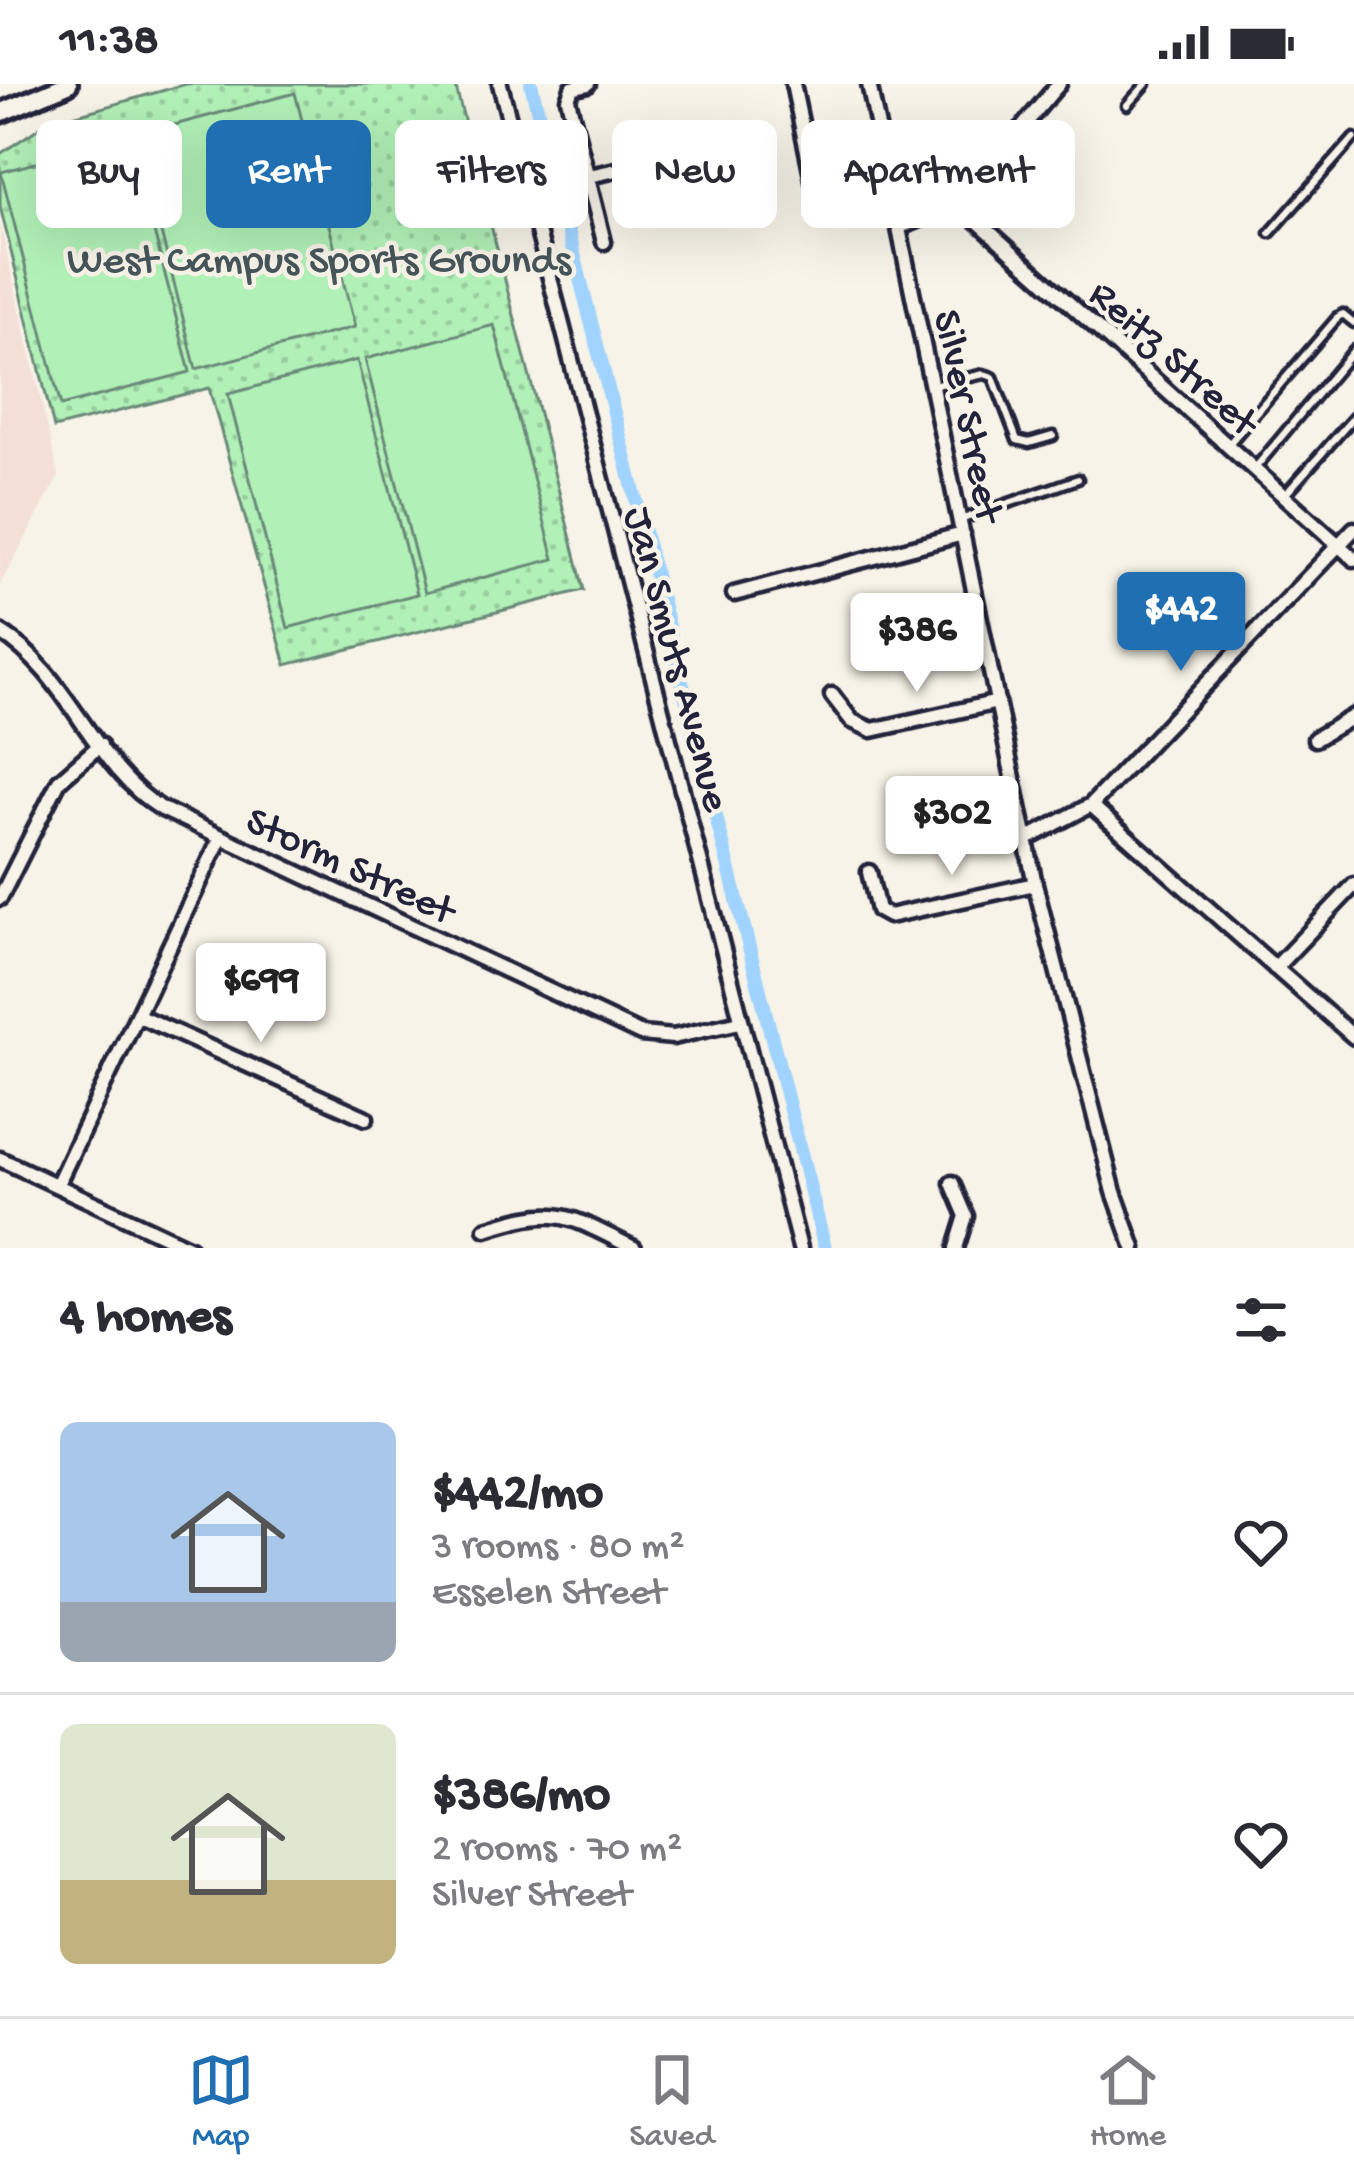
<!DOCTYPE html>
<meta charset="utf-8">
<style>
:root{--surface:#fff;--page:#f7f7f7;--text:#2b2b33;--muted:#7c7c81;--line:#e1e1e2;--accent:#1f6fb2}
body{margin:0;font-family:"Gochi Hand",sans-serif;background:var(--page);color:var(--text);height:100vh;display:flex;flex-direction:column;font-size:45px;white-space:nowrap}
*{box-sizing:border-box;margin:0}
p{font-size:39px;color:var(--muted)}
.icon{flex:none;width:66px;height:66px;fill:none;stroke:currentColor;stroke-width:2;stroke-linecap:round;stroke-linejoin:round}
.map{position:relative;height:1164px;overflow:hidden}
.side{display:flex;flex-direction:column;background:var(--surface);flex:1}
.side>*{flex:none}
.banner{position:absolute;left:36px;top:36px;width:1284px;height:108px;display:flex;gap:24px}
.price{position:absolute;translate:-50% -102px;padding:0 27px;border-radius:12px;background:#fff;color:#222;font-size:39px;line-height:78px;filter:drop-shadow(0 3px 6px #0008)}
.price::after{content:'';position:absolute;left:50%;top:72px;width:36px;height:27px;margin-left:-18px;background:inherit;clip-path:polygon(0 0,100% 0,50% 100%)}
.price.current{background:var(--accent);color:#fff}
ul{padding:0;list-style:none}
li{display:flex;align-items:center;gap:36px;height:300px;padding:0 60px}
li+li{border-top:3px solid var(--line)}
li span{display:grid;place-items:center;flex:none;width:336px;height:240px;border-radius:18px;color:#555}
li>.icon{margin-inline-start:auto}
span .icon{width:144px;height:144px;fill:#fffc;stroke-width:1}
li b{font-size:51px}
h2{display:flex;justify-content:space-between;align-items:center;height:144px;padding:0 60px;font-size:51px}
.chip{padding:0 42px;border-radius:18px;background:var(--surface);box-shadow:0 12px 48px #0002;font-size:42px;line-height:108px}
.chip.current{background:var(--accent);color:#fff}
.status{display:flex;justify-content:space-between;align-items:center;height:84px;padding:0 60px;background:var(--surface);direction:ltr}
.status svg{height:33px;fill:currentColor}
.tab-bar{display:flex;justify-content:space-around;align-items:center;height:168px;border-top:3px solid var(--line);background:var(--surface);font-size:33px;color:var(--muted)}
.tab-bar a{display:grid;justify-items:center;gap:6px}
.tab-bar .current{color:var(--accent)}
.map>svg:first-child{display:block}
.built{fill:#f5e0d7}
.park{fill:url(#park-dots);stroke:#6a8979;stroke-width:3}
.garden{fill:#b1f0b7;stroke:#6a8979;stroke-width:3}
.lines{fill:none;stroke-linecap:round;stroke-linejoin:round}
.canal{stroke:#a0d4fe;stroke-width:14}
.lane-casing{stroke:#22223b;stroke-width:15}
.street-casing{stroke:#22223b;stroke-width:21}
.secondary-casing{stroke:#22223b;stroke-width:26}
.lane{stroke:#f7f3e8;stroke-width:6}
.street{stroke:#f7f3e8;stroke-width:12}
.secondary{stroke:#f7f3e8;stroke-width:16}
.labels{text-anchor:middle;stroke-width:9;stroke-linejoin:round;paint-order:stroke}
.park-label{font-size:42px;fill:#46565a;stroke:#f7f3e8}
.street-label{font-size:42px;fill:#22223b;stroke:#f7f3e8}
</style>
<div class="status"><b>11:38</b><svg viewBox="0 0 49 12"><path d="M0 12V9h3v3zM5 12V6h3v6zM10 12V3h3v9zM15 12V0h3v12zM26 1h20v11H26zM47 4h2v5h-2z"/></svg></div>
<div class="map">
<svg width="1354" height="1164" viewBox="0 0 1354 1164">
<defs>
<pattern id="park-dots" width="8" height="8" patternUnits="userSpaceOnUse" patternTransform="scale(3)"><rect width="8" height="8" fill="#b1f0b7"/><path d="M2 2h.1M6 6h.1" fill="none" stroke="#98ce9e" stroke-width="1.8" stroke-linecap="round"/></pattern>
</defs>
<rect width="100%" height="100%" fill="#f7f3e8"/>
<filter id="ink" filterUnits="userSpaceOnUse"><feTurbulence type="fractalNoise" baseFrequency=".00833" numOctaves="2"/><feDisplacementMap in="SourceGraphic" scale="24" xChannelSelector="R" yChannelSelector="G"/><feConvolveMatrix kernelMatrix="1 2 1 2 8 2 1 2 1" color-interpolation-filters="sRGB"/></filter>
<g filter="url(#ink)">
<!-- built -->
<path class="built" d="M0 140 59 392 0 501Z"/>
<!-- park -->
<path class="park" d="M186 0H455L584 506 286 581 209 304 54 344 0 122V70L45 40Z"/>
<!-- garden -->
<path class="garden" d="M295 9 355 243 196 285 136 51Z
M130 54 190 288 61 322 1 88Z
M494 241 554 475 425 509 365 275Z
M357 276 417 510 288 544 228 310Z"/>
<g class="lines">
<!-- canal -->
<path class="canal" d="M531 0 825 1164"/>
<defs>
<path id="lane" d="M1127 21 1146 0
M1270 149 1354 54
M932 302 984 290 993 293 1017 356 1029 359 1053 352
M1228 361 1338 233 1343 230 1354 239
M1256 383 1354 266
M1284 412 1354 333
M960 436 1078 395"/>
<path id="street" d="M500 0 800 1164
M588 0 572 4 568 15 604 158
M793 0 817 115
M869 0 1035 800 1114 1108 1134 1164
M668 75 677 116
M589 92 712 65
M954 116 1354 475
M898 143C967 126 1013 51 1059 0
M734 510 963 450
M0 548C69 590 93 683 162 725L641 950 673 953 740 938
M832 611 852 637 872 646 998 618
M1315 655 1354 632
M1091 721 1354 953
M1025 756 1091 721 1354 445
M869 788 878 826 889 832 1035 800
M0 814 59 697 100 661
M1275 884 1354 801
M137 931 366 1034
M0 1075 190 1164
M952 1099 966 1132 956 1164
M57 1101 221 753
M486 1145C562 1121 566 1131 634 1164"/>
<path id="secondary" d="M0 29 68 0"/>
</defs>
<!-- lane casing -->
<use href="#lane" class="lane-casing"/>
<!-- street casing -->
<use href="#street" class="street-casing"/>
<!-- secondary casing -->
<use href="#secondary" class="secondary-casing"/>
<!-- lane -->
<use href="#lane" class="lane"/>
<!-- street -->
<use href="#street" class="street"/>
<!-- secondary -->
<use href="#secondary" class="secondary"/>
</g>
</g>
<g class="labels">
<!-- park labels -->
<g class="park-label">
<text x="319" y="187">West Campus Sports Grounds</text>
</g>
<!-- street labels -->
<g class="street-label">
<text transform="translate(1176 271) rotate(42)" y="15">Reitz Street</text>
<text transform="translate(972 331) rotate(78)" y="15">Silver Street</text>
<text transform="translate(681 574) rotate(75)" y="15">Jan Smuts Avenue</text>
<text transform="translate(352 778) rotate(25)" y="15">Storm Street</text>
</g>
</g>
</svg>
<b class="price current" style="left:1181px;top:590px">$442</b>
<b class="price" style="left:917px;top:611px">$386</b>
<b class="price" style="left:952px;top:794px">$302</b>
<b class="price" style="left:261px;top:961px">$699</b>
<div class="banner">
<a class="chip">Buy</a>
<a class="chip current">Rent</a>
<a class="chip">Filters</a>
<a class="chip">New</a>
<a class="chip">Apartment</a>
</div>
</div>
<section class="side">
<h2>4 homes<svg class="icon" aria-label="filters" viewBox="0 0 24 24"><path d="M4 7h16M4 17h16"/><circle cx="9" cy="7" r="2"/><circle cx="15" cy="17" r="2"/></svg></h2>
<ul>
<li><span style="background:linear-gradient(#a9c7e8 75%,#9aa5b1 0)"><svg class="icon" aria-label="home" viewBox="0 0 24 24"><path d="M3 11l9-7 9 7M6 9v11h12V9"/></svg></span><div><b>$442/mo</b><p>3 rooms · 80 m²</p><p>Esselen Street</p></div><svg class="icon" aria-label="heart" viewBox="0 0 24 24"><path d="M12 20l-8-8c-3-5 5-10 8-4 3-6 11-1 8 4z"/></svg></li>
<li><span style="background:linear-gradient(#dfe7d0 65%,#c2b280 0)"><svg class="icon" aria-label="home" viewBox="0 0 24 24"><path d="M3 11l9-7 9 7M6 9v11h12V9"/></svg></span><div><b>$386/mo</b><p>2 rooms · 70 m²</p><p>Silver Street</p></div><svg class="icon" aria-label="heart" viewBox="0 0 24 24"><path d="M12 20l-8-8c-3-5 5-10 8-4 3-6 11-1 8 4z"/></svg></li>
</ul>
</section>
<nav class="tab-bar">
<a class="current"><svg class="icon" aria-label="map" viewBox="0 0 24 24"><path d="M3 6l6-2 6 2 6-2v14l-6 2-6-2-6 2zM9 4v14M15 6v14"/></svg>Map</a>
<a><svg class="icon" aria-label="saved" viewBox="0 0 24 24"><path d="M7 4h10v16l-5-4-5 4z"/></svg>Saved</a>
<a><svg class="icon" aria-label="home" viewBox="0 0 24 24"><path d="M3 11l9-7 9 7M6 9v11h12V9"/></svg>Home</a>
</nav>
